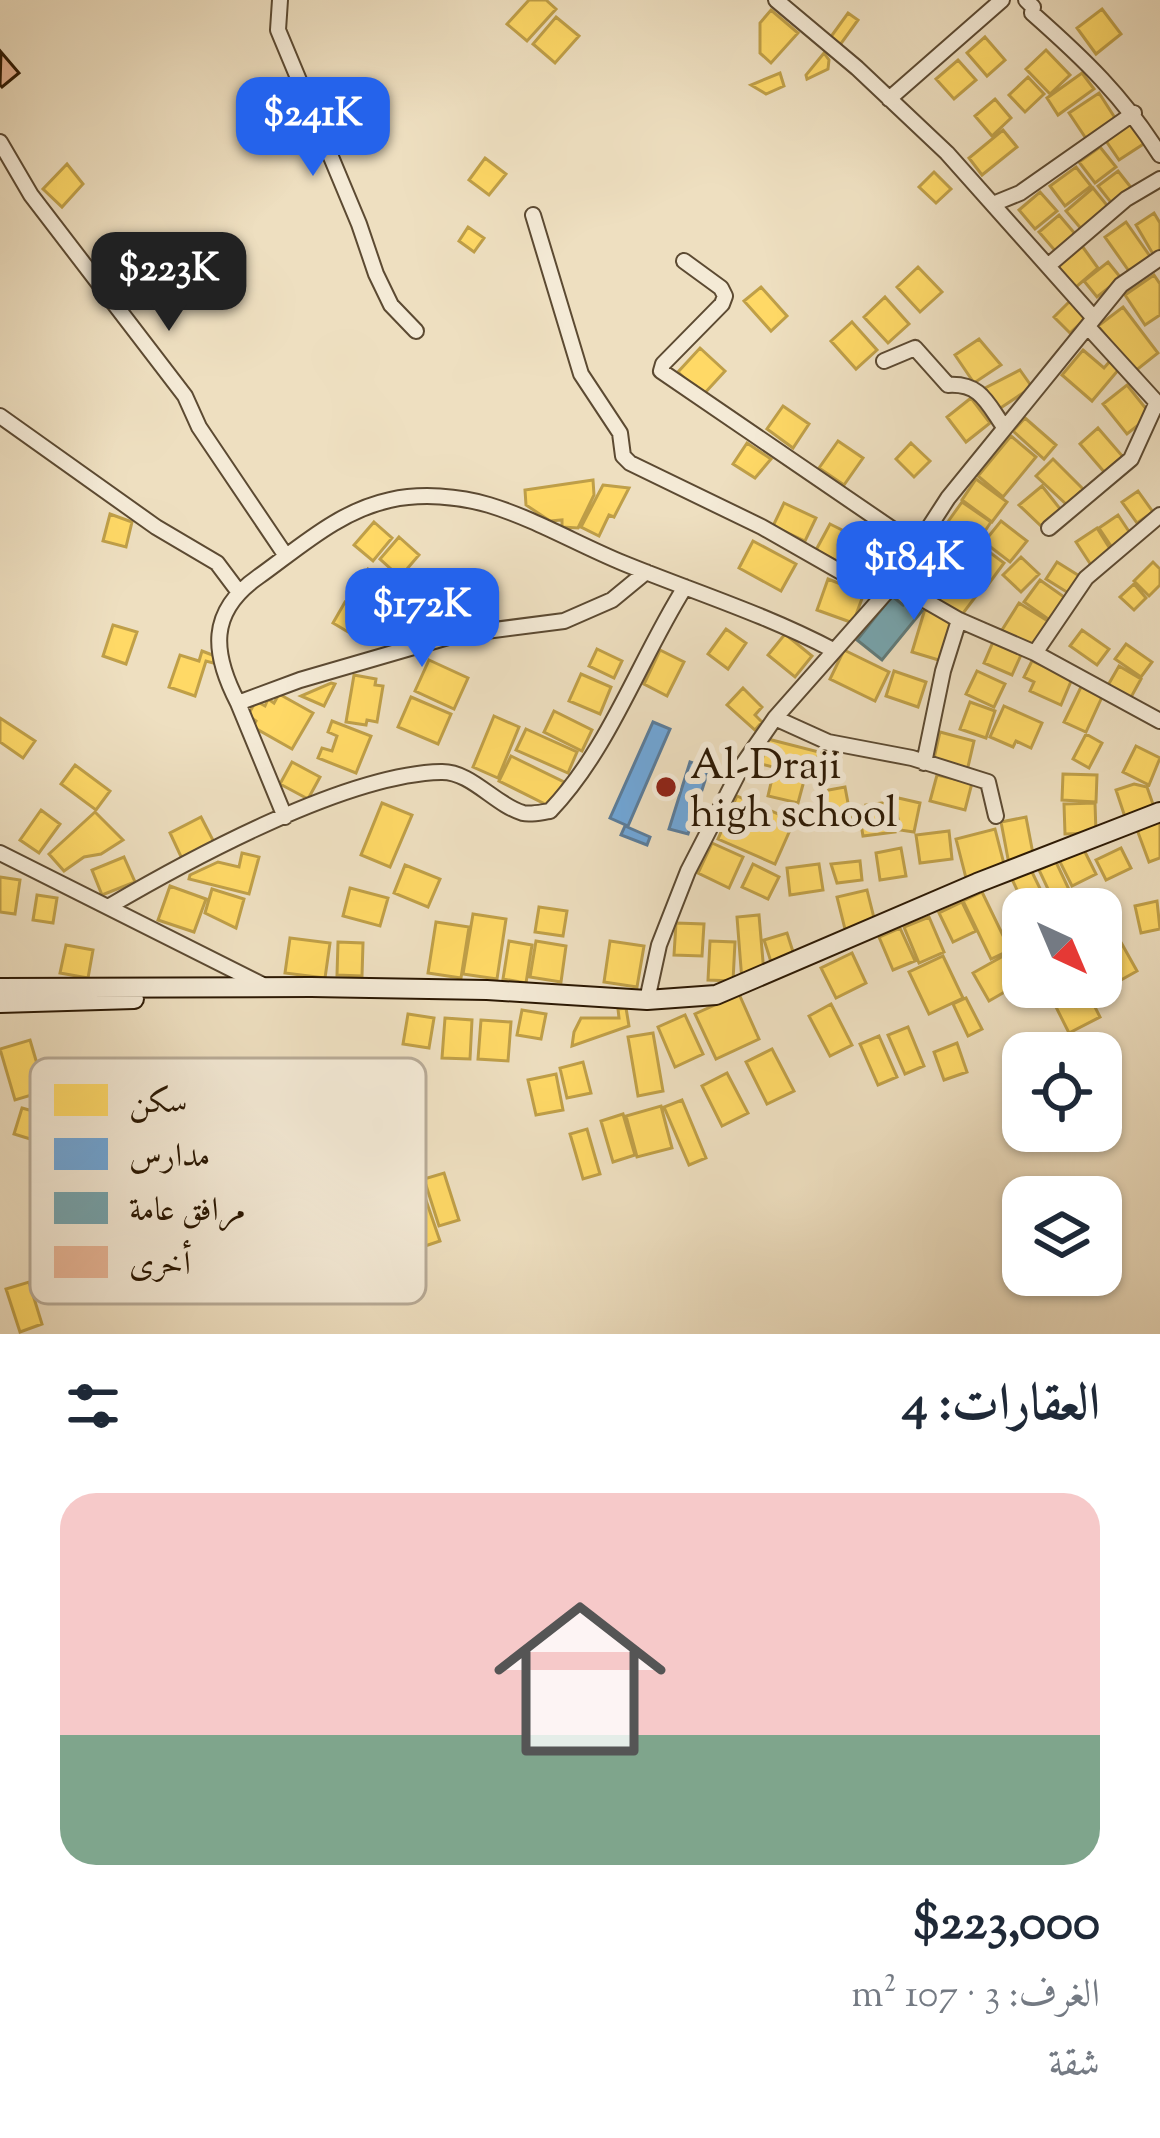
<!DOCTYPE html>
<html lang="ar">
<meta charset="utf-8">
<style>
:root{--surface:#fff;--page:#f6f6f7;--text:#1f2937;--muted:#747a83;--line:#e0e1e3;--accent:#2563eb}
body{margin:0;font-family:"Sorts Mill Goudy",Amiri,serif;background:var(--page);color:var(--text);direction:rtl;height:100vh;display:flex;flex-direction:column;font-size:45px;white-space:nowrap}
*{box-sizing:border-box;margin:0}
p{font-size:39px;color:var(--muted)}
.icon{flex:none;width:66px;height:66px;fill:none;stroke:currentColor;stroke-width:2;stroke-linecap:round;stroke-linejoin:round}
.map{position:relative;height:1334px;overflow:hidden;direction:ltr}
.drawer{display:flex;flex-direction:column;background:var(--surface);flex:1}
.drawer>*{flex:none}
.needle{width:78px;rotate:136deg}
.tools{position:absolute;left:1002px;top:888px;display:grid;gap:24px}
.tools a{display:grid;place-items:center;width:120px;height:120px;border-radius:24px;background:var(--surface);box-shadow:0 3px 9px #0004;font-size:60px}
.price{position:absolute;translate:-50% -102px;padding:0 27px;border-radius:24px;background:var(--accent);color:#fff;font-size:39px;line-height:78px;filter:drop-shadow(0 3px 6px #0008)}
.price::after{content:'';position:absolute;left:50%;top:72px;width:36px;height:27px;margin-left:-18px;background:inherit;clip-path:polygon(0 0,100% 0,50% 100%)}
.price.active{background:#222;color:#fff}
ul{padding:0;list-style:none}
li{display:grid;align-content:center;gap:24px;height:636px;padding:0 60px}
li+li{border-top:3px solid var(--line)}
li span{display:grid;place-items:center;height:372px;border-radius:36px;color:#555}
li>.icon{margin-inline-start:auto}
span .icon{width:216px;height:216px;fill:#fffc;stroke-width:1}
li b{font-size:51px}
h2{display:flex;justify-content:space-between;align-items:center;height:144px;padding:0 60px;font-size:51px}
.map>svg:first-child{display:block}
.homes{fill:#ffd966;stroke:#bf9f48;stroke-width:3}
.schools{fill:#6fa8dc;stroke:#5b7d9b;stroke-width:3}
.public{fill:#76a5af;stroke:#607b7b;stroke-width:3}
.building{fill:#e8b697;stroke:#2b1803;stroke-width:3}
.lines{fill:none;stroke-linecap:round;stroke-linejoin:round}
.street-casing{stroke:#5c4a32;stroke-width:18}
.secondary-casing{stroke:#2b1803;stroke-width:22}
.street{stroke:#f4ead6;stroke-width:14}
.secondary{stroke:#f4ead6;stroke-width:18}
.poi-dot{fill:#8f2418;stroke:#f4ead6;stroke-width:4.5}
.labels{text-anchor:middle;stroke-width:12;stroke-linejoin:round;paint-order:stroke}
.poi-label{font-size:42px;fill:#2b1803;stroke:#f4ead6;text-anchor:start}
.key{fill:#f4ead6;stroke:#b8ab97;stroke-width:3}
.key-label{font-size:33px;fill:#2b1803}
</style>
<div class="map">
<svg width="1160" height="1334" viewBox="0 0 1160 1334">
<rect width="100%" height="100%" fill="#eedfc0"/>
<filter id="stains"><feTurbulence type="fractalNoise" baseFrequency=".00167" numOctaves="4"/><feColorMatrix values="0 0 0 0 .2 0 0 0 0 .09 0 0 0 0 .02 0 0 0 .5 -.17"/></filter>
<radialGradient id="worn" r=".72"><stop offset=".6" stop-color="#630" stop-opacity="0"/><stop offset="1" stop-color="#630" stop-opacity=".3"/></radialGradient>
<!-- homes -->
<path class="homes" d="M529 0H546L556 9 527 41 507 24Z
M1102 9 1121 34 1096 54 1077 28Z
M771 10 798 33 771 63 760 53V23Z
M848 13 858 20 840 45 830 38Z
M556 17 579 36 555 63 533 44Z
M985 37 1005 60 987 76 967 53Z
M1046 50 1070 75 1050 94 1026 69Z
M824 53 829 60 828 69 807 79 806 75Z
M958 60 976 80 954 99 936 79Z
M780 73 784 86 766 94 751 85Z
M1082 73 1094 89 1058 115 1047 98Z
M1028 77 1044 94 1025 112 1009 95Z
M1099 93 1117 121 1087 140 1069 113Z
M995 99 1011 118 992 136 975 116Z
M1131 121 1145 143 1119 160 1104 138Z
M1003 130 1017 147 982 175 969 158Z
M1100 147 1116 167 1095 183 1079 162Z
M485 158 506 174 489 195 469 180Z
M67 164 83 184 62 207 43 189Z
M1076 167 1091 186 1065 206 1050 186Z
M1118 171 1133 190 1113 205 1098 186Z
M934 172 951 189 936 203 919 187Z
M1093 188 1110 209 1084 232 1066 211Z
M1040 192 1057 211 1035 229 1019 210Z
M1154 213 1160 223V250L1153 254 1136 225Z
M1059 215 1077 236 1057 253 1039 232Z
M1126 222 1152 259 1131 274 1105 237Z
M468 227 484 238 474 252 459 241Z
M1082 246 1098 268 1075 288 1057 267Z
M1108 262 1121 278 1097 297 1084 281Z
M157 267 177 290 163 305 141 284Z
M918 267 942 292 920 312 897 287Z
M1154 275 1160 284V315L1145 325 1125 295Z
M761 287 787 316 771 331 744 301Z
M885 297 909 324 888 343 864 317Z
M1070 301 1087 317 1070 333 1054 317Z
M1123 307 1158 353 1134 372 1098 326Z
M852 322 877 350 856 369 831 341Z
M979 339 1001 365 974 383 955 355Z
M700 348 725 371 703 395 678 372Z
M1083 350 1104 368 1111 360 1120 368 1092 401 1062 375Z
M1020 370 1032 387 999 409 985 388Z
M1127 385 1151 415 1127 434 1103 404Z
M971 398 990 423 966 442 947 417Z
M783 406 809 424 793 448 767 429Z
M1025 418 1056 445 1044 459 1013 431Z
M1098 428 1124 458 1106 474 1080 444Z
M1011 436 1036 457 1003 497 978 476Z
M838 441 863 458 844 485 819 468Z
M747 443 771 459 755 478 733 464Z
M911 443 930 461 914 477 896 459Z
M1053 459 1083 489 1067 505 1036 476Z
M976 479 1007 502 992 522 962 500Z
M593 480 594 495 578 528 562 527V520L550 521 526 505 525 490Z
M603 485 629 488 614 517 609 515 599 536 581 527Z
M1042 486 1061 510 1041 526 1019 505Z
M1138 491 1153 512 1137 523 1122 502Z
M962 502 991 522 977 543 947 523Z
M784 503 816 518 805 541 773 526Z
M110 514 132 522 126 547 103 541Z
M1118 515 1132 536 1113 549 1099 528Z
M1001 521 1027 541 1010 562 984 542Z
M374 522 392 538 373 561 354 545Z
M830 524 866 542 852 569 816 550Z
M945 525 975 550 933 602 903 578Z
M874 528 908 543 887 587 854 572Z
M1097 528 1112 552 1091 565 1076 542Z
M399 537 419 555 400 577 380 559Z
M753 541 796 564 781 591 739 568Z
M980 545 1004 563 985 589 961 571Z
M1021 557 1039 574 1021 592 1003 575Z
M1057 562 1081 577 1070 594 1046 579Z
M1153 562 1160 569V585L1149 596 1134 581Z
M368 569 394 583 376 616 350 602Z
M957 576 979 592 961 616 939 600Z
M828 579 864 593 853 623 817 610Z
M1040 580 1067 599 1051 621 1024 602Z
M1134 584 1146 598 1134 610 1120 597Z
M345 602 372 618 360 639 333 623Z
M1019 603 1051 623 1035 650 1002 630Z
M925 609 947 617 951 629 942 661 912 652Z
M113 625 137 632 126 664 103 656Z
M726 629 746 643 728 669 708 654Z
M1082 630 1109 649 1097 665 1070 646Z
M785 634 812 656 795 677 768 655Z
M993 642 1021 655 1012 675 984 663Z
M1126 644 1152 662 1141 677 1115 659Z
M597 649 622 661 614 678 589 666Z
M660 650 684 662 667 696 644 684Z
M844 650 889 672 875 701 830 679Z
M202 651 215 656 213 663 206 661 195 696 169 687 180 655 199 661Z
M429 660 468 678 454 709 415 691Z
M1032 661 1072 679 1061 705 1030 691 1034 682 1024 677Z
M1119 666 1141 679 1130 699 1107 687Z
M894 671 926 682 918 707 886 696Z
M977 671 1005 684 994 707 966 694Z
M581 674 611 687 600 714 569 701Z
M354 675 376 679 375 685 383 686 377 722 367 720 366 725 346 722Z
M331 683 335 684 324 706 301 696Z
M1081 687 1102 697 1086 732 1064 722Z
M743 688 762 707 755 715 762 722 755 730 727 705Z
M279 694 313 713 292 749 253 727 256 721 248 715 256 701 265 706 268 699 274 703Z
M411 697 451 714 438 744 398 727Z
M970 702 995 711 986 738 960 729Z
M1004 706 1042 723 1031 748 1016 741 1013 747 990 737Z
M554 711 592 730 582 751 544 732Z
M494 716 519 727 498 778 473 767Z
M0 718 35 741 23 758 0 742Z
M332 721 371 736 356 773 318 758 322 748 332 751 337 736 328 732Z
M526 729 577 752 568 773 516 750Z
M940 732 974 741 967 771 933 763Z
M1086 734 1102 743 1089 768 1073 759Z
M768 739 819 752 813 777 761 764Z
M1136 746 1160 758 1149 785 1123 772Z
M511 756 564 782 551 807 499 781Z
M292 762 320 777 308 799 280 784Z
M75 765 110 791 96 810 61 784Z
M774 770 805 777 798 803 768 796Z
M1063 774 1097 775 1096 802 1062 800Z
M937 775 972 783 965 810 930 801Z
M1134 784 1147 787 1155 810 1126 820 1116 790Z
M845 787 851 819 823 824 818 792Z
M737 796 794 821 775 864 718 839Z
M894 797 920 803 914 832 900 830Z
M890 802 895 832 863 836 861 824 869 822 866 805Z
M382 803 412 815 390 867 361 855Z
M1095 803 1096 833 1065 834 1064 804Z
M41 810 60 824 39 853 20 840Z
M95 812 123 840 101 854 84 857 64 871 49 854Z
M201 817 215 844 183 861 170 833Z
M1026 817 1034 859 1009 864 1001 822Z
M1160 818V858L1149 862 1136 827Z
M995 829 1005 868 966 878 956 839Z
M949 831 952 859 920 863 916 835Z
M712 843 743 857 729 888 698 873Z
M1082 846 1096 874 1072 886 1058 858Z
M901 848 906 876 880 880 876 853Z
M1121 848 1131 868 1106 880 1096 860Z
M242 853 259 857 249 894 189 879 190 875 218 862 239 867Z
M124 857 135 882 102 895 92 870Z
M860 861 862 880 837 883 831 864Z
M1056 862 1073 898 1056 906 1039 870Z
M753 864 779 877 768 899 742 887Z
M819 864 823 890 790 895 787 868Z
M405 865 440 879 428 907 394 893Z
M1030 868 1050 909H1026L1011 877Z
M0 877 20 880 15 914 0 912Z
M170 886 206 899 194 932 158 920Z
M350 888 388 898 380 926 343 916Z
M212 889 244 899 236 928 205 913Z
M867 890 876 926 846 933 837 897Z
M982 892 1010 950 991 959 963 901Z
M37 895 57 898 53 923 33 920Z
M1103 901 1117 930 1101 938V909H1086Z
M1157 901 1160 929 1141 933 1135 906Z
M962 902 976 931 953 942 939 913Z
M539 907 567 911 563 936 535 932Z
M473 914 506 919 497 979 463 974Z
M759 915 764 973 742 981 737 917Z
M929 917 944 952 919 963 904 927Z
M436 922 469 927 461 978 428 973Z
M676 923 704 924 702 956 674 955Z
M900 928 915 961 893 970 879 937Z
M787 933 795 958 772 965 764 940Z
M1118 937 1137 971 1105 989 1101 982V947Z
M290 938 330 943 325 978 285 973Z
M509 941 532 945 526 983 503 979Z
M536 941 566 946 561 982 530 977Z
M610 941 644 946 637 987 604 982Z
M710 941 735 942 733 981 708 980Z
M338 942 363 943 362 976 337 975Z
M66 945 93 950 88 978 60 973Z
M852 953 866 983 836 998 821 968Z
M1005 955 1020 983 989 1001 973 973Z
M943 956 963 998 929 1014 909 972Z
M1046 987H1085L1100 1017 1069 1033Z
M739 994 759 1039 716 1059 695 1014Z
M966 998 982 1029 968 1036 953 1004Z
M831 1004 852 1045 830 1056 809 1016Z
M626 1008 629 1026 572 1046 574 1032 581 1018H619L618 1009Z
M522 1010 546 1014 541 1039 517 1035Z
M408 1014 434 1018 429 1048 403 1044Z
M685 1015 703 1054 675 1067 658 1027Z
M445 1018 472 1020 470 1059 442 1058Z
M481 1020 511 1022 508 1061 478 1059Z
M908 1027 924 1066 905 1074 888 1035Z
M653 1033 663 1091 638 1096 628 1037Z
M879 1036 897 1077 878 1085 860 1044Z
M30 1040 45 1091 15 1100 0 1049Z
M957 1043 967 1072 944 1080 934 1052Z
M772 1049 794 1091 767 1104 746 1062Z
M583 1062 591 1093 567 1098 560 1068Z
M727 1073 748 1113 722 1126 702 1086Z
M556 1074 563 1110 536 1115 528 1080Z
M682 1100 706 1158 689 1165 664 1107Z
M661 1106 672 1148 637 1157 626 1116Z
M22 1108 58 1118 50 1145 14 1134Z
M623 1114 635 1155 613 1162 601 1121Z
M587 1129 600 1174 583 1179 570 1134Z
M444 1173 459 1220 439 1226 424 1179Z
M419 1180 440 1241 416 1249 396 1189Z
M29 1282 42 1324 20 1332 6 1289Z"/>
<!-- schools -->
<path class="schools" d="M653 722 670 729 628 826 610 818Z
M690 762 709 768 688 834 669 829Z
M625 826 650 837 647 845 621 835Z"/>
<!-- public -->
<path class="public" d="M892 596 903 605 907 599 922 611 882 660 857 640Z"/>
<!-- building -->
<path class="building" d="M1 52 19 73 2 87 0 85Z"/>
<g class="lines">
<defs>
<path id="street" d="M280 0 278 30 359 224 376 274 391 305 416 331
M776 0 857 68 947 153 1094 318
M1026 0 1033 7 1032 13C1084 59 1123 96 1160 155
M889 99 1002 0
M0 142 31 195 185 396 199 427 286 556
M993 204 1020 193 1134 113
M533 215 581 374 620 433 623 456 630 463 762 527 883 596
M684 261 721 288 725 296 722 304 663 364 661 371 917 546
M1049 265 1126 199 1160 179
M1088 327 1160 406
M884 361 915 348 948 385C981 383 987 403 1004 427
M0 416 156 527 217 563 238 591
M1160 515 1086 578 1035 653 1160 721
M1049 528 1131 459 1157 402
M893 582 959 620
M238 703C212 653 208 612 258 577 300 547 339 511 390 500 421 493 459 496 489 505 535 519 579 545 623 563 694 592 765 614 833 650
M775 718 828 742 912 758 988 782 996 816
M924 763 943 671 959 620 1035 653
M285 817 238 703 300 680 455 635 564 621 612 600 646 572
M0 853 261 984
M108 907C190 859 346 774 441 772 471 771 495 805 523 813 531 815 542 812 550 811 610 748 639 660 685 587
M647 1000 659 945 688 871 743 764 775 718 889 589 948 498 1121 285 1160 258"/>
<path id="secondary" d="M0 988 311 987 487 990 647 1000 716 995 977 883 1160 812
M0 1003 134 999"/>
</defs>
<!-- street casing -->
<use href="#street" class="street-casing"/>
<!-- secondary casing -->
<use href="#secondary" class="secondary-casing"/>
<!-- street -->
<use href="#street" class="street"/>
<!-- secondary -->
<use href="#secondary" class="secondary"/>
</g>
<!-- markers -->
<circle class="poi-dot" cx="666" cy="787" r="12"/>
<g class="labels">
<!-- poi labels -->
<g class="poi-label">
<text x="690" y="778">Al-Draji<tspan x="690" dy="48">high school</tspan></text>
</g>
</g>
<!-- legend -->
<rect x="30" y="1058" width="396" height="246" rx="18" class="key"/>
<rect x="54" y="1084" width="54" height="32" fill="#ffd966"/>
<rect x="54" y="1138" width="54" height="32" fill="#6fa8dc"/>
<rect x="54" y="1192" width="54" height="32" fill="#76a5af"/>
<rect x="54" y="1246" width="54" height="32" fill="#e8b697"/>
<g class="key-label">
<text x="129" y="1112">سكن</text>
<text x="129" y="1166">مدارس</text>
<text x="129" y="1220">مرافق عامة</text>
<text x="129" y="1274">أخرى</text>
</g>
<rect width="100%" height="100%" filter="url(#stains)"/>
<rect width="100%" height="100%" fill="url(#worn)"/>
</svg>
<div class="tools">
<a><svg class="needle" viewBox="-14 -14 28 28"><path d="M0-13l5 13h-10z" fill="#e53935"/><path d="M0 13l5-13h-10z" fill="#747a83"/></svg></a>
<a><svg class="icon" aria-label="locate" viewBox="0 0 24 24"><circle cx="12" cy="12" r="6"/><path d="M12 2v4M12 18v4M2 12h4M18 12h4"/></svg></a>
<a><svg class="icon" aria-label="layers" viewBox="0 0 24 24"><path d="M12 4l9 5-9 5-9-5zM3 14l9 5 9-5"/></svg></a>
</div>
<b class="price" style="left:313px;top:179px">$241K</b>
<b class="price active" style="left:169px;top:334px">$223K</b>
<b class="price" style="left:914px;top:623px">$184K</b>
<b class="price" style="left:422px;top:670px">$172K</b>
</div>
<section class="drawer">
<h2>العقارات: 4<svg class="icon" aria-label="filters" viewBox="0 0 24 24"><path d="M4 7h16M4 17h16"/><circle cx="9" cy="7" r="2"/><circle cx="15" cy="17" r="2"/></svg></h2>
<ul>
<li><span style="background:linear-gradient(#f6c9c9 65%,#7fa58c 0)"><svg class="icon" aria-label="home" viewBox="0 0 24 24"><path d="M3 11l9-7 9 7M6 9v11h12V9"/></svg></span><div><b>$223,000</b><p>الغرف: 3 · 107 m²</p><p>شقة</p></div></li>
</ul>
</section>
